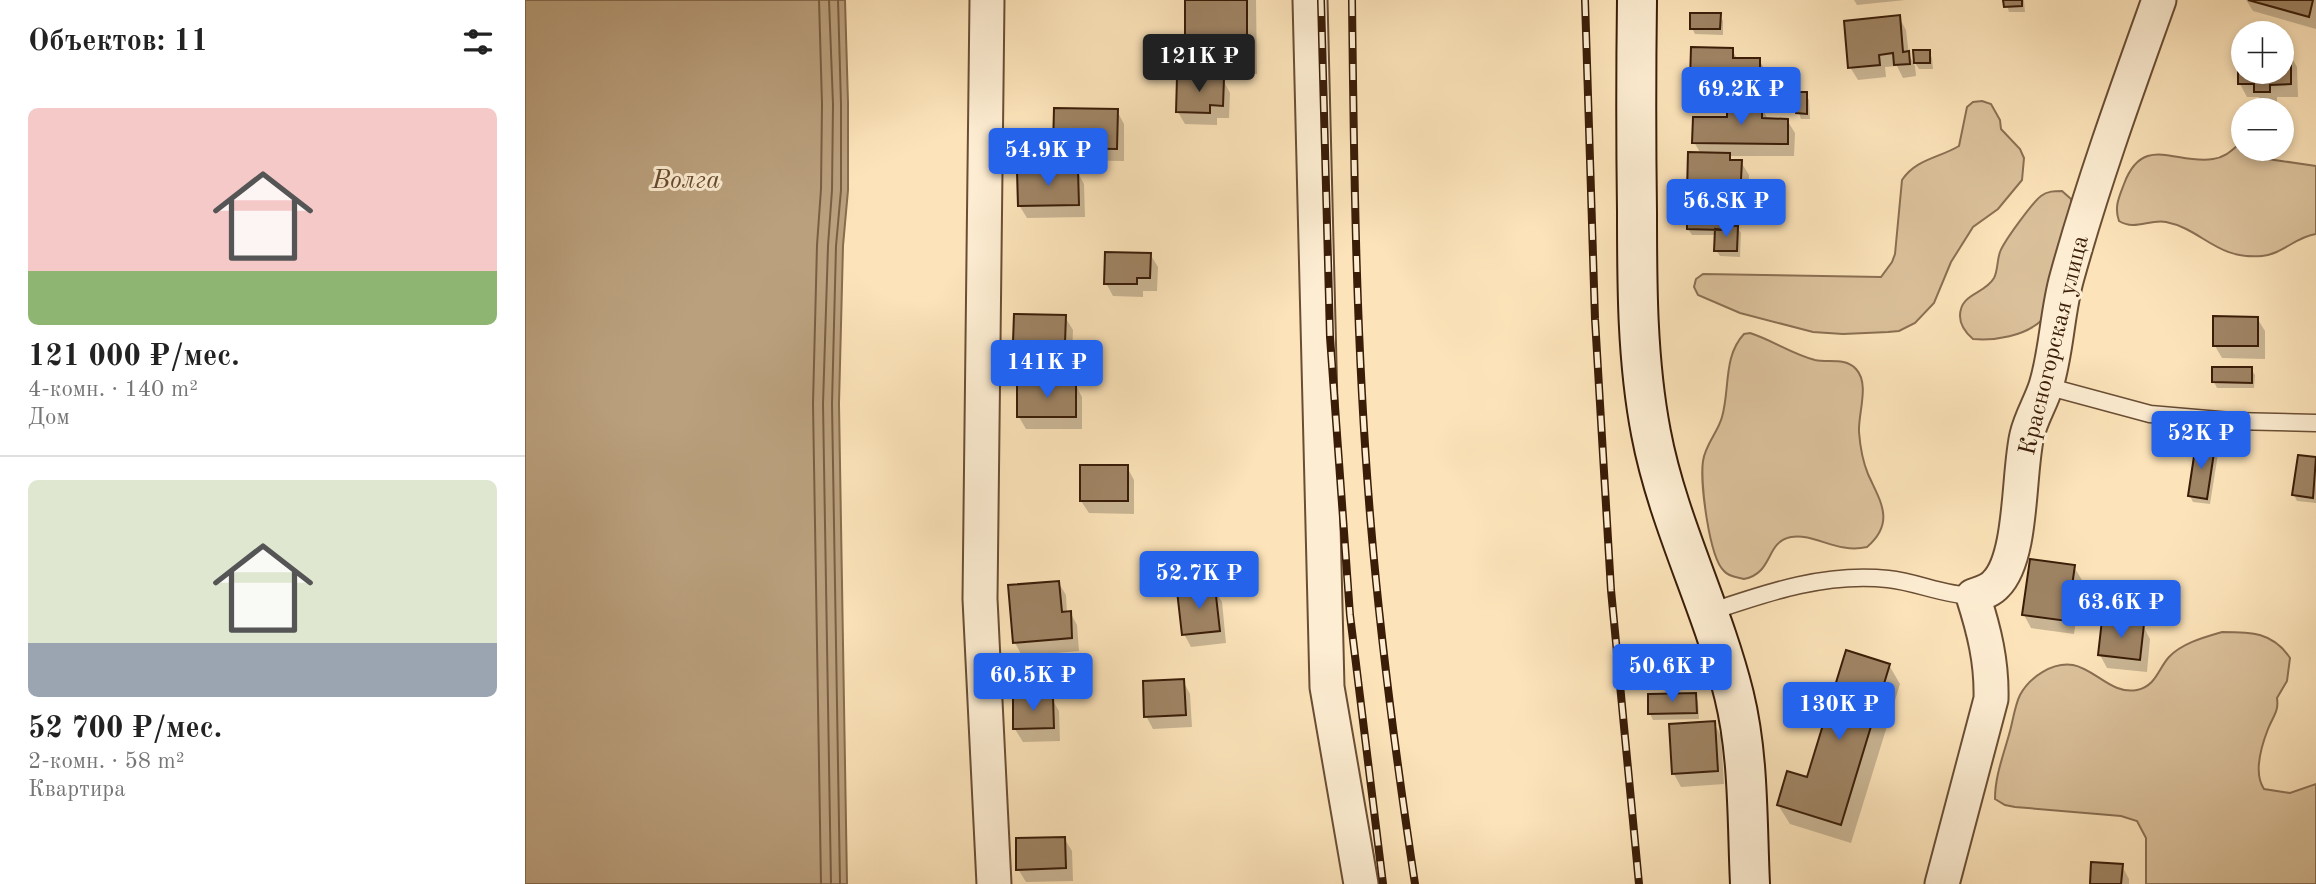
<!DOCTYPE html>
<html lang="ru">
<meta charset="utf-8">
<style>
:root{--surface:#fff;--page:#f2f2f2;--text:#222;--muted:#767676;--line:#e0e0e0;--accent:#2563eb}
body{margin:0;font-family:"Old Standard TT",serif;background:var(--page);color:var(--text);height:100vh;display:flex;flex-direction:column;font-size:26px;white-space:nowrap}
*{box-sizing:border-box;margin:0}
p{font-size:23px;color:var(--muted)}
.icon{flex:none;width:38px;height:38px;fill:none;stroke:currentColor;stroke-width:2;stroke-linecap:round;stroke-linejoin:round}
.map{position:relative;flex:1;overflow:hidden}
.panel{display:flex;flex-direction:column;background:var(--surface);width:525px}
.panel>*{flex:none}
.buttons{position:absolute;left:1706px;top:21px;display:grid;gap:14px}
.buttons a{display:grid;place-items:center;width:63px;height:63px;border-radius:50%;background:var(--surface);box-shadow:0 4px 10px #0003;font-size:35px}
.price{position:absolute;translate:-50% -60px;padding:0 16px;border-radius:7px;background:var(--accent);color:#fff;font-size:23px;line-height:46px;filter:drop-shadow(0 2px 4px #0008)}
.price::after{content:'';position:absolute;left:50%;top:42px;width:21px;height:16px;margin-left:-10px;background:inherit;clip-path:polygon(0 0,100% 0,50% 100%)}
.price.on{background:#222;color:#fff}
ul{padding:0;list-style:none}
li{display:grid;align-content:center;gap:14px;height:371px;padding:0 28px}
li+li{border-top:2px solid var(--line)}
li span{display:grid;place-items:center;height:217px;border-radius:10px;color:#555}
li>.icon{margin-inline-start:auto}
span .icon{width:126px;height:126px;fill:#fffc;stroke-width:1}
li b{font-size:30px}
h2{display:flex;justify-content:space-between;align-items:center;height:84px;padding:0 28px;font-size:30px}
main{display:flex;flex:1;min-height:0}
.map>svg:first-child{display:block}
.green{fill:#dbc19b;stroke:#8a6f52;stroke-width:2}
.water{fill:#baa07d;stroke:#876c4e;stroke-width:2}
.shadow{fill:#0003}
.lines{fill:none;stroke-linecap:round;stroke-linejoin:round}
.shore{stroke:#7a5e42;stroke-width:2}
.building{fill:#9f8464;stroke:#3a1d08;stroke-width:2}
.lane-casing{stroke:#6a4e34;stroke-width:19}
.street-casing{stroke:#6a4e34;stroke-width:37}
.secondary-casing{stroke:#3a1d08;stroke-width:42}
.lane{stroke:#fdedd2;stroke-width:16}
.street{stroke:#fdedd2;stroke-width:33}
.secondary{stroke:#fdedd2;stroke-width:38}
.rail-casing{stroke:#3a1d08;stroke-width:8}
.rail{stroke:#fdedd2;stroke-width:5;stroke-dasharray:16;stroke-linecap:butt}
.labels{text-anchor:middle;stroke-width:6;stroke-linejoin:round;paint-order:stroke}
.street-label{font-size:24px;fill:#3a1d08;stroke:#fdedd2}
.water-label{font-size:26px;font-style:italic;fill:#674b31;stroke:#fdedd2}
</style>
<main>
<section class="panel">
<h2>Объектов: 11<svg class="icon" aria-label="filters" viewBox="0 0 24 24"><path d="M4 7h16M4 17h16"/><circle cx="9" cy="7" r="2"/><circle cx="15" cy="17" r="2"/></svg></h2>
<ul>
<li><span style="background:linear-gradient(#f6c9c9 75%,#8fb573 0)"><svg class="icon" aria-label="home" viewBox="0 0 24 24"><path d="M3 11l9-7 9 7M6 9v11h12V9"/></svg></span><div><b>121 000 ₽/мес.</b><p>4-комн. · 140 m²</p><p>Дом</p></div></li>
<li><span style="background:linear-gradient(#dfe7d0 75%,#9aa5b1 0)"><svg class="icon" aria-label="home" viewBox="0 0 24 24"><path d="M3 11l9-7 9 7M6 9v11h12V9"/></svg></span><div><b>52 700 ₽/мес.</b><p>2-комн. · 58 m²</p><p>Квартира</p></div></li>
</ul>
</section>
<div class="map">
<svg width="1791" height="884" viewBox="0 0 1791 884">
<rect width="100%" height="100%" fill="#fce3b9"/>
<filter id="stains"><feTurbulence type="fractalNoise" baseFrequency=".00286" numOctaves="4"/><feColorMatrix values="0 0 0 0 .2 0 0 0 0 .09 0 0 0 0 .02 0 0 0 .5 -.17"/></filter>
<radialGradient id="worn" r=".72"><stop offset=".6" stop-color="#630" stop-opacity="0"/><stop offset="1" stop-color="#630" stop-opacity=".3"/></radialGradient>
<!-- green -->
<path class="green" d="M1457 101 1466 104 1475 120 1476 129 1495 149 1499 158 1497 180 1473 209 1448 227 1426 262 1409 303 1390 323 1374 331 1363 332 1318 334 1288 332 1215 313 1173 295 1169 287 1171 279 1178 274 1356 277 1367 262 1370 254 1377 180C1391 159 1414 158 1434 146L1442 107 1448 102Z
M1712 146 1730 151 1743 159 1791 166V234C1770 237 1758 254 1737 256 1691 260 1677 229 1641 222 1624 219 1610 231 1594 221 1589 207 1594 197 1599 184 1618 133 1651 165 1688 159 1698 158 1705 152 1712 146Z
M1537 191 1546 199V206L1517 320C1500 336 1470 341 1448 339 1441 333 1435 325 1435 316 1435 293 1459 295 1469 278 1473 270 1472 260 1475 252 1479 241 1508 202 1516 196 1522 191 1530 191 1537 191Z
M1225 333C1247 340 1267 354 1290 360 1303 363 1320 357 1331 369 1345 384 1333 413 1334 432 1335 445 1338 462 1343 474 1355 501 1371 522 1342 547 1312 554 1290 533 1266 537 1240 542 1249 573 1219 579 1212 577 1204 577 1199 571 1184 557 1175 482 1178 461 1180 445 1193 432 1197 417 1205 390 1198 356 1219 334Z
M1697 632C1726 632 1748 632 1765 658L1762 681 1752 698C1754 712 1748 716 1743 729 1736 747 1728 773 1739 789L1765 793 1791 784V884H1621V838L1612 821 1596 816 1490 807 1480 805 1470 799C1470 775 1479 754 1485 731 1488 720 1490 705 1495 695 1505 677 1527 662 1548 665 1570 669 1587 695 1612 690 1631 686 1633 669 1644 657 1657 643 1680 637 1697 632Z"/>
<!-- water -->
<path class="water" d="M0 0H320L323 103V190L318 246 314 404 322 884H0Z"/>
<!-- shadow -->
<path class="shadow" d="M662 0H731L732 74H673L662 55Z
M1329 0H1380L1332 5Z
M1480 0H1499L1500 12H1484Z
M1721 0H1791V29L1728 11Z
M1195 15 1198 21V35L1170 34 1167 28Z
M1374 17 1381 30 1384 55 1390 66 1391 76 1378 78 1372 66 1360 67 1361 77 1333 80 1325 67Z
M1207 50 1213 60H1234L1242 73 1241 95 1174 94 1167 81Z
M1404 52 1407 58 1408 69H1394L1390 63Z
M1715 55H1718V72H1757V55H1765L1772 67 1773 97H1752V104H1738L1734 97H1722L1715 84Z
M698 80 705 93 704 118H692V125L660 124 653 112Z
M1281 94 1284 100 1285 119H1276L1273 110H1270L1266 104Z
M1236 105 1243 120H1262L1270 133 1269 156H1204L1208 161 1216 162 1224 175 1223 193H1210V205H1197L1201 211V227H1212L1216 233 1215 257 1195 256 1191 250 1192 235H1167L1163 229 1171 205 1163 191 1176 154 1169 142 1204 119Z
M592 111 599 124V161L537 160 530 147Z
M552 171 559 184 560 217 502 218 494 205Z
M625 254 633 267 632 291H618V297L588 296 581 283Z
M540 317 548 330 547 355 497 354 490 341Z
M1732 318 1740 331V359L1697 358 1690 346Z
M1726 369 1730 375 1729 388H1692L1689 382Z
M550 384 557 397V429H501L494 417Z
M1689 448 1693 454 1685 504 1668 502 1665 496Z
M1774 457 1791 459V503L1772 501 1769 495Z
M602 467 609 480V514L564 513 556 501Z
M1549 567 1557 580 1549 634 1506 628 1499 615Z
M533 582 541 595 542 613 545 612 552 625 554 651 497 656 490 643Z
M689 589 697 602 701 643 666 647 659 634Z
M1618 626 1625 639 1622 672 1582 668 1575 655Z
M1364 665 1375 684 1326 843 1265 824 1253 805 1283 780Z
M658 681 665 694 667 727 628 729 621 716Z
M1170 695 1173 701 1174 719 1128 720 1125 714Z
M527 699 534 711 535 741 498 742 490 729Z
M1189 723 1196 736 1199 784 1156 787 1149 774Z
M539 838 547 851 548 881 501 882 493 869Z
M1597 866 1604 879V884H1566Z"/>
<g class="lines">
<!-- shore -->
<path class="shore" d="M294 0 297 104 296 189 292 245 288 404 296 884
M304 0 308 104 307 190 303 246 298 404 306 884
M313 0 316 104V190L311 246 307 404 315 884"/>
</g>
<!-- building -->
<path class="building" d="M660 0H722V55L660 56Z
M1478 0H1497V6L1479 7Z
M1723 0H1788L1784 17Z
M1165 13H1196L1195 29H1165Z
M1375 15 1378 52 1384 51 1385 64 1369 65 1368 53 1354 55 1355 65 1323 68 1319 21Z
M1166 47 1208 48V58H1235V82L1165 81Z
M1388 50H1405V63H1389Z
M1713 53H1718V72H1757V53H1766V84L1745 85V92H1729V84H1713Z
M652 77 699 78 698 106 685 105V113L651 112Z
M1265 92H1282V114L1271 113V105H1265Z
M1202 102 1237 103V118L1263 119V144L1167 143 1168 117H1202Z
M529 108 593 109 592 149 528 148Z
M1163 152 1205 153V160H1217L1216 180H1204V192H1162Z
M553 170 554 205 493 206 492 171Z
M1162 203 1199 204 1198 230 1162 229Z
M1198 225 1213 226 1212 251H1189L1190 229 1198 230Z
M580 252 626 253 625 278H612V284H579Z
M489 314 541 315 540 343 488 342Z
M1688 316 1733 317V346H1688Z
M1687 367H1727V383L1687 382Z
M551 382V417H492V383Z
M1671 443 1690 446 1682 499 1663 496Z
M1773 455 1791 457 1788 498 1767 495Z
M555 465H603V501H555Z
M1505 559 1550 565 1542 621 1497 615Z
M534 581 537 612 546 611 547 638 488 643 483 585Z
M690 587 695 631 657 635 652 591Z
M1577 620 1619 624 1615 660 1573 655Z
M1321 650 1365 664 1316 825 1252 805 1262 771 1282 777Z
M659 679 661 715 619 717 618 681Z
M1171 693 1172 713 1123 714V694Z
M528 697 529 728 488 729V698Z
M1190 721 1193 771 1147 774 1144 724Z
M540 837 541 868 491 870V838Z
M1566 862 1598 864 1596 884H1565Z"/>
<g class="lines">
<defs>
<path id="lane" d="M1521 386 1625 414 1706 421 1791 423
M1182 613C1241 593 1300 572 1363 579 1392 582 1418 595 1448 596"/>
<path id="street" d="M462 0 455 599 469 884
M785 0 802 687 836 884
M1417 884 1466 699C1467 662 1459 630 1448 596 1456 593 1465 591 1471 584 1498 557 1493 472 1502 435 1506 418 1516 402 1521 386 1532 350 1532 312 1542 277 1568 183 1601 92 1634 0"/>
<path id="secondary" d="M1112 0C1111 71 1111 141 1112 212 1112 285 1112 360 1126 433 1143 523 1187 606 1209 695 1224 756 1222 821 1225 884"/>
</defs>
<!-- lane casing -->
<use href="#lane" class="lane-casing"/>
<!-- street casing -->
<use href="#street" class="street-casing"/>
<!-- secondary casing -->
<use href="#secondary" class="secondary-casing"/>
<!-- lane -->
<use href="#lane" class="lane"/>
<!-- street -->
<use href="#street" class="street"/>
<!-- secondary -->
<use href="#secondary" class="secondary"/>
<defs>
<path id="rail" d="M796 0 805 337 825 615 858 884
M827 0C829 175 831 351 846 526 856 645 872 765 890 884
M1060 0 1070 319 1086 590 1114 884"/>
</defs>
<!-- rail casing -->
<use href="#rail" class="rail-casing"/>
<!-- rail -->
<use href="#rail" class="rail"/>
</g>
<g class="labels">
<!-- street labels -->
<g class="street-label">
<text transform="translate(1528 345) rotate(-76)" y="8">Красногорская улица</text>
</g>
<!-- water labels -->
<g class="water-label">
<text x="161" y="188">Волга</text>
</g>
</g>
<rect width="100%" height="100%" filter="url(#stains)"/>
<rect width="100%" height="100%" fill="url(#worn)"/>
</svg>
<div class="buttons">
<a>+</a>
<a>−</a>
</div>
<b class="price on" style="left:674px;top:94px">121K ₽</b>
<b class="price" style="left:1216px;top:127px">69.2K ₽</b>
<b class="price" style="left:523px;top:188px">54.9K ₽</b>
<b class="price" style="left:1201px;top:239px">56.8K ₽</b>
<b class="price" style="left:522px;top:400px">141K ₽</b>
<b class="price" style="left:1676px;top:471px">52K ₽</b>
<b class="price" style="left:674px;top:611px">52.7K ₽</b>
<b class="price" style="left:1596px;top:640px">63.6K ₽</b>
<b class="price" style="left:1147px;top:704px">50.6K ₽</b>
<b class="price" style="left:508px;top:713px">60.5K ₽</b>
<b class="price" style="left:1314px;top:742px">130K ₽</b>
</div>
</main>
